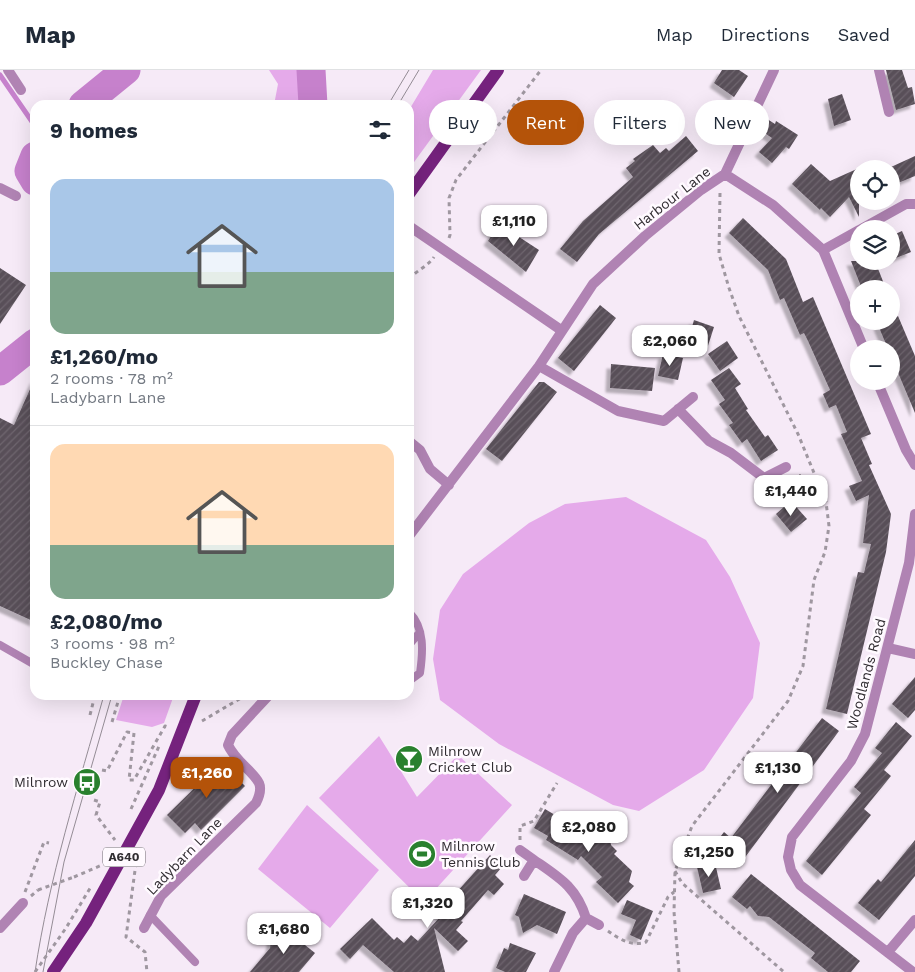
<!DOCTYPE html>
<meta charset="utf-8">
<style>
:root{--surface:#fff;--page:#f2f2f3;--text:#1f2937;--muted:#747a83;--line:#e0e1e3;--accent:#b45309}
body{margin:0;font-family:"Work Sans",sans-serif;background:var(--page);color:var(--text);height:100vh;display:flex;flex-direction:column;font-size:19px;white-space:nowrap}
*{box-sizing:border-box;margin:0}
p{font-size:16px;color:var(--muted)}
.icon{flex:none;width:28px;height:28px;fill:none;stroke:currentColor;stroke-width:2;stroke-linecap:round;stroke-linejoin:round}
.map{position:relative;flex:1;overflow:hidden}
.sheet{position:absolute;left:30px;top:30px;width:384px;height:600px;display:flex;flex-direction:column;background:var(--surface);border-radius:15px;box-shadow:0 5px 20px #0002}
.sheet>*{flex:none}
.guide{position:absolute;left:429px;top:30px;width:411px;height:45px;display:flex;gap:10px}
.tools{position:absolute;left:850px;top:90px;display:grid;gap:10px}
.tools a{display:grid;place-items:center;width:50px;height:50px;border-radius:50%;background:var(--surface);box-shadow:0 5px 20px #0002;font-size:25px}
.price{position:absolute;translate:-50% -42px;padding:0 11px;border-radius:10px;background:#fff;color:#222;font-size:16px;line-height:32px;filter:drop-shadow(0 1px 2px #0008)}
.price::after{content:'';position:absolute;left:50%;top:30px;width:15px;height:11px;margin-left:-8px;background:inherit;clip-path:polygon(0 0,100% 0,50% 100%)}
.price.current{background:var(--accent);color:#fff}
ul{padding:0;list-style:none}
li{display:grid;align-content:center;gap:10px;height:265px;padding:0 20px}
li+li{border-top:1px solid var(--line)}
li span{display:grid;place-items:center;height:155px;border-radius:15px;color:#555}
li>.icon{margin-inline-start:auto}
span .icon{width:90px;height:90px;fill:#fffc;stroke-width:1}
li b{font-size:21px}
h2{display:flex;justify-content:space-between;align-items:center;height:60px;padding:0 20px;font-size:21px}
.tag{padding:0 18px;border-radius:22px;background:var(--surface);box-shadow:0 5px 20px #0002;font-size:18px;line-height:45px}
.tag.current{background:var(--accent);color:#fff}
header{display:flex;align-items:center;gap:30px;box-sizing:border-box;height:70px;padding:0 25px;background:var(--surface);border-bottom:1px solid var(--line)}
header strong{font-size:24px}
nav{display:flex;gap:28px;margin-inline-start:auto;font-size:18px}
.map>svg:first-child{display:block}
.green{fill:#e5aaea}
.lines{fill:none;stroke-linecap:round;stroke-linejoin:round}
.stream{stroke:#c681cc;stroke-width:5}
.river{stroke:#c681cc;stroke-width:29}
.building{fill:url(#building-hatch);filter:url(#shadow)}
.path{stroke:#9f97a0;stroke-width:3;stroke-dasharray:4 4;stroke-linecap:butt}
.service{stroke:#b083b3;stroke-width:8}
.minor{stroke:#b083b3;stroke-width:10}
.primary{stroke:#75227d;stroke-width:12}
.tram{stroke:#948c95;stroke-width:1}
.path-bridge{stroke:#9f97a0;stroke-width:3;stroke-dasharray:4 4;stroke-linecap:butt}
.labels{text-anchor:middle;stroke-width:5;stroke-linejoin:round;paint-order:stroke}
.shield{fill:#fffaff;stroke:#6f6a70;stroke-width:1}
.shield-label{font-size:12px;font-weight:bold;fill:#312d32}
.street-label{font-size:14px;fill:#312d32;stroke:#fffaff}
.poi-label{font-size:14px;fill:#312d32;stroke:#fffaff;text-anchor:start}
</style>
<header>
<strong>Map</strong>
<nav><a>Map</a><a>Directions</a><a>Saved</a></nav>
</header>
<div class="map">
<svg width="915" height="902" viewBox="0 0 915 902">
<defs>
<pattern id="building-hatch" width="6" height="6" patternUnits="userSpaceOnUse" patternTransform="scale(1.25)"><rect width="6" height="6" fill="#594f59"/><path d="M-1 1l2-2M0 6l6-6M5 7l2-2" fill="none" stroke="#6e666e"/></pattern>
<filter id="shadow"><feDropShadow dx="-4.5" dy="4.5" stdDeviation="1" flood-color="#0004"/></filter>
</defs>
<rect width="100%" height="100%" fill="#f6eaf7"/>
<!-- green -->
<path class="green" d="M269 0H302L303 35H274L278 14Z
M433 0H481L409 99V40Z
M626 427 706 470 730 507 760 573 753 628 704 700 639 741 613 735 499 674 440 630 433 589 440 540 463 504 529 453 565 434Z
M124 625H174L164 653 152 657 116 650Z
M379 666 417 727 458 685 512 735 424 832 319 728Z
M307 735 379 800 330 858 258 799Z"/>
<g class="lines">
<!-- stream -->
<path class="stream" d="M0 5 35 56"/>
<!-- river -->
<path class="river" d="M311 0 313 35
M83 35 126 0
M35 86 29 101 35 111
M0 301 35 273"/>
</g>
<!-- building -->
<path class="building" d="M722 0H739L748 6 734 27 714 13Z
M886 0H902L908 18 912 17 915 34 896 40Z
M842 24 851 50 834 56 828 29Z
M764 47 775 54 776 51 798 65 789 79 786 77 772 93 759 82 772 68 757 58Z
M686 66 698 81 599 164 577 192 560 179 583 151 633 107 626 98 635 91 633 89 653 75 660 83 666 78 669 81Z
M915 86V106L898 113 891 97Z
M811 94 830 111 859 98V147L849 127 830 147 821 138 820 140 792 114Z
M743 148 786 189 803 232 813 227 871 364 861 368 872 394 869 395 891 444 886 482 847 644 826 639 858 502 864 503 871 474 863 473 869 425 856 431 849 416 862 411 841 364 847 362 836 335 829 338 823 324 830 320 808 271 804 263 800 265 784 228 780 230 768 200 729 163Z
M499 154 539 180 526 202 488 171Z
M902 161 911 182 891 190V166Z
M851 191H875L886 219H862Z
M0 198 26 215 0 254Z
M600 235 616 248 574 301 558 288Z
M898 246 915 286V343L891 286V279H888L878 255 891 251Z
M694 250 714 257 706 282 691 260Z
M727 271 738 288 720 301 708 284Z
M663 284 683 288 678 310 658 306Z
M611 294 655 298 652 321 610 318Z
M729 298 741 314 735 318 748 339 746 340 765 367 768 365 778 380 761 391 747 369 742 373 729 355 733 353 719 334 725 330 711 310Z
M35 308V552L0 536V348L14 355Z
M539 312H544L557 322 502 391 486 379Z
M800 404 810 415 807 419 811 423 799 434 785 419Z
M791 431 807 449 791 462 776 444Z
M915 607V640L908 648 892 634Z
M822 648 839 661 740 794 714 775 724 762 731 768Z
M896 652 912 666 884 700 891 706 864 739 871 745 822 805 806 791 861 723 854 717 882 683 875 678Z
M221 692 245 716 201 760 195 753 185 763 167 745Z
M545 739 580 760 588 756 595 763 610 770 611 775 617 781 614 784 632 801 629 812 634 816 618 833 596 812 602 807 581 786 578 790 546 770 548 766 534 758Z
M915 770V806L879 850 858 833 878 809 881 812Z
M490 785 502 797 495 805 504 814 494 825 488 820 461 851 463 852 456 860 468 871 458 881 434 858 445 902H394L363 875 350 889 340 879 372 848 394 870 397 867 404 873 411 865 418 871 441 846 438 843Z
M715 793 721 819 703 823 697 797Z
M751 804 860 891 851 902H828L811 888 815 883 769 847 758 846 750 836 747 839 732 827Z
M524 824 566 842 557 864 537 855 523 863 519 847 515 845Z
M627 830 653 841 641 870 630 865 636 850 621 844Z
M285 859 315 883 299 902H250L270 878 272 865 281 864Z
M510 873 536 883 526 902H505L496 898 504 878 508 880Z"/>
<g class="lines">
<!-- path -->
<path class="path" d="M449 168 450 165 449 128 456 110 541 0
M409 209C417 200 427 197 434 187
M90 645 95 625
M202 651 246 625
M112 652 120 625
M102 700 107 701 127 662 134 663 129 710H134L165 656 168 657
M94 730 100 732 96 745 115 770
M131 739 160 674
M520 770V756L534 751 557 713
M136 793 126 867 145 882 147 902
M675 801 682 813 784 902
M74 807 102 795
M25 822 44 772 49 773
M31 826 38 820
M608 861C619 869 632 877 646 872L668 827 674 822
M679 902 674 842 675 801 692 756 788 631 803 596 814 510 825 482 829 456 826 432 798 364 739 246 729 218 719 184 720 123"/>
<!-- service -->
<path class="service" d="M409 542C425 558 423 582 420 603L409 611
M0 575 35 595
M409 575 420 562
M150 845 195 892"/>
<!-- minor -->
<path class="minor" d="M8 0 21 20
M879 0 889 42
M725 104 773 135 823 180 864 279
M0 118 16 126
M409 156 561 260
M861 159 906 134H915
M823 180 859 160
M539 296 618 341 664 351 693 327
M877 311 906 380 915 395
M678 339 709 371 731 383 764 408 774 421
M409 371 420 380 430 399 449 415
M764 408 786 397
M409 466 539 296 593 214 645 166 701 120 725 104 774 0
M888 578 915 584
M520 780 534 790
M524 806 534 790C560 808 576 817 586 848L573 863 554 902
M586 848 599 855
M0 858 23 833
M144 858 161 826 256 733C259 727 262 720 259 713 252 700 236 692 228 675L232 665 269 625
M888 882 915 850
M913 902 800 815 791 800 788 787 792 767 851 691 865 664 909 493 915 444"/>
<!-- primary -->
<path class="primary" d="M409 124 498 0
M53 902 86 853 159 720 196 625"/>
<!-- tram -->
<path class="tram" d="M388 35 409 0
M398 35 419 0
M35 902C49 808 78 717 104 625
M43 902 64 792 112 625"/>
<!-- path-bridge -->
<path class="path-bridge" d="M38 820 74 807
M35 902 66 858 92 815"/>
</g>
<!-- icons -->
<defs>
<symbol id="bar-disc" viewBox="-11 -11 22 22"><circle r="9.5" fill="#29802e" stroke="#fffaff"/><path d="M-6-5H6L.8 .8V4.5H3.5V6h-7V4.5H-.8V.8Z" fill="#fff"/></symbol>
<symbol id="bus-disc" viewBox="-11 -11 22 22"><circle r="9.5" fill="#29802e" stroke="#fffaff"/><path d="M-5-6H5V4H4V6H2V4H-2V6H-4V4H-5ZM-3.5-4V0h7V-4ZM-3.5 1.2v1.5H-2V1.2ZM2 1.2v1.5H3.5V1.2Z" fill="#fff"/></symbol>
<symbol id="stadium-disc" viewBox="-11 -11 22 22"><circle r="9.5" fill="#29802e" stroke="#fffaff"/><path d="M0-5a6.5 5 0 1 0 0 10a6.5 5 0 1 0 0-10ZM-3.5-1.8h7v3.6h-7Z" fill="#fff"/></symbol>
</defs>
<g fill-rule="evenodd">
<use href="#bar-disc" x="393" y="673" width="32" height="32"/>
<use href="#bus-disc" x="71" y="696" width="32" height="32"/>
<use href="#stadium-disc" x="406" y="768" width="32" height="32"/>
</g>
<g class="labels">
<!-- shield labels -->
<rect class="shield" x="103" y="777.5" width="42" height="19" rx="4"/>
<g class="shield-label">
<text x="124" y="791">A640</text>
</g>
<!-- street labels -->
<g class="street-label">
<text transform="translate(672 128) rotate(-38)" y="5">Harbour Lane</text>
<text transform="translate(866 604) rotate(-75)" y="5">Woodlands Road</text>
<text transform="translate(184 786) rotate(-46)" y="5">Ladybarn Lane</text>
</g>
<!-- poi labels -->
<g class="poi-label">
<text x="428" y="686">Milnrow<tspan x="428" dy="16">Cricket Club</tspan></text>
<text x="68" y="717" text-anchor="end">Milnrow</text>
<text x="441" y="781">Milnrow<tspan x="441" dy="16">Tennis Club</tspan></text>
</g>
</g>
</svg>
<div class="tools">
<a><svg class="icon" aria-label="locate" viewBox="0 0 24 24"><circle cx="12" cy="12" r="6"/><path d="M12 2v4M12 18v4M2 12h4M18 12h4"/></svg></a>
<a><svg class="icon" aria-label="layers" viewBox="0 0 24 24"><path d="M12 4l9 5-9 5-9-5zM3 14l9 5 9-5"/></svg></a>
<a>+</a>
<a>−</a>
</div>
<b class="price" style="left:514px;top:177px">£1,110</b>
<b class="price" style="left:670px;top:297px">£2,060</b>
<b class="price" style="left:791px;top:447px">£1,440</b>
<b class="price" style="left:778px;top:724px">£1,130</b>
<b class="price current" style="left:207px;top:729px">£1,260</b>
<b class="price" style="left:589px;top:783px">£2,080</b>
<b class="price" style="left:709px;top:808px">£1,250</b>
<b class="price" style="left:428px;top:859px">£1,320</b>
<b class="price" style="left:284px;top:885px">£1,680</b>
<div class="guide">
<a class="tag">Buy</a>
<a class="tag current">Rent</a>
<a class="tag">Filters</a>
<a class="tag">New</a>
</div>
<section class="sheet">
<h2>9 homes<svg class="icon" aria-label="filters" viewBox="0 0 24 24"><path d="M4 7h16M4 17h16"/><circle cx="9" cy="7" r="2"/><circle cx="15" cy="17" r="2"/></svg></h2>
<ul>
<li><span style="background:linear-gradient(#a9c7e8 60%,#7fa58c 0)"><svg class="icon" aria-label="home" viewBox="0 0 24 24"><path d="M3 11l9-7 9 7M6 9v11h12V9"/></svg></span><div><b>£1,260/mo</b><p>2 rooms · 78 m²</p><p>Ladybarn Lane</p></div></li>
<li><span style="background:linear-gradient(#ffd9b3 65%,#7fa58c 0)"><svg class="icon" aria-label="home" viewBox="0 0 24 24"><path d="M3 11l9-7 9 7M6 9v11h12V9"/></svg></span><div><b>£2,080/mo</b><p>3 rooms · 98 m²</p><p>Buckley Chase</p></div></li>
</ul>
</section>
</div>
